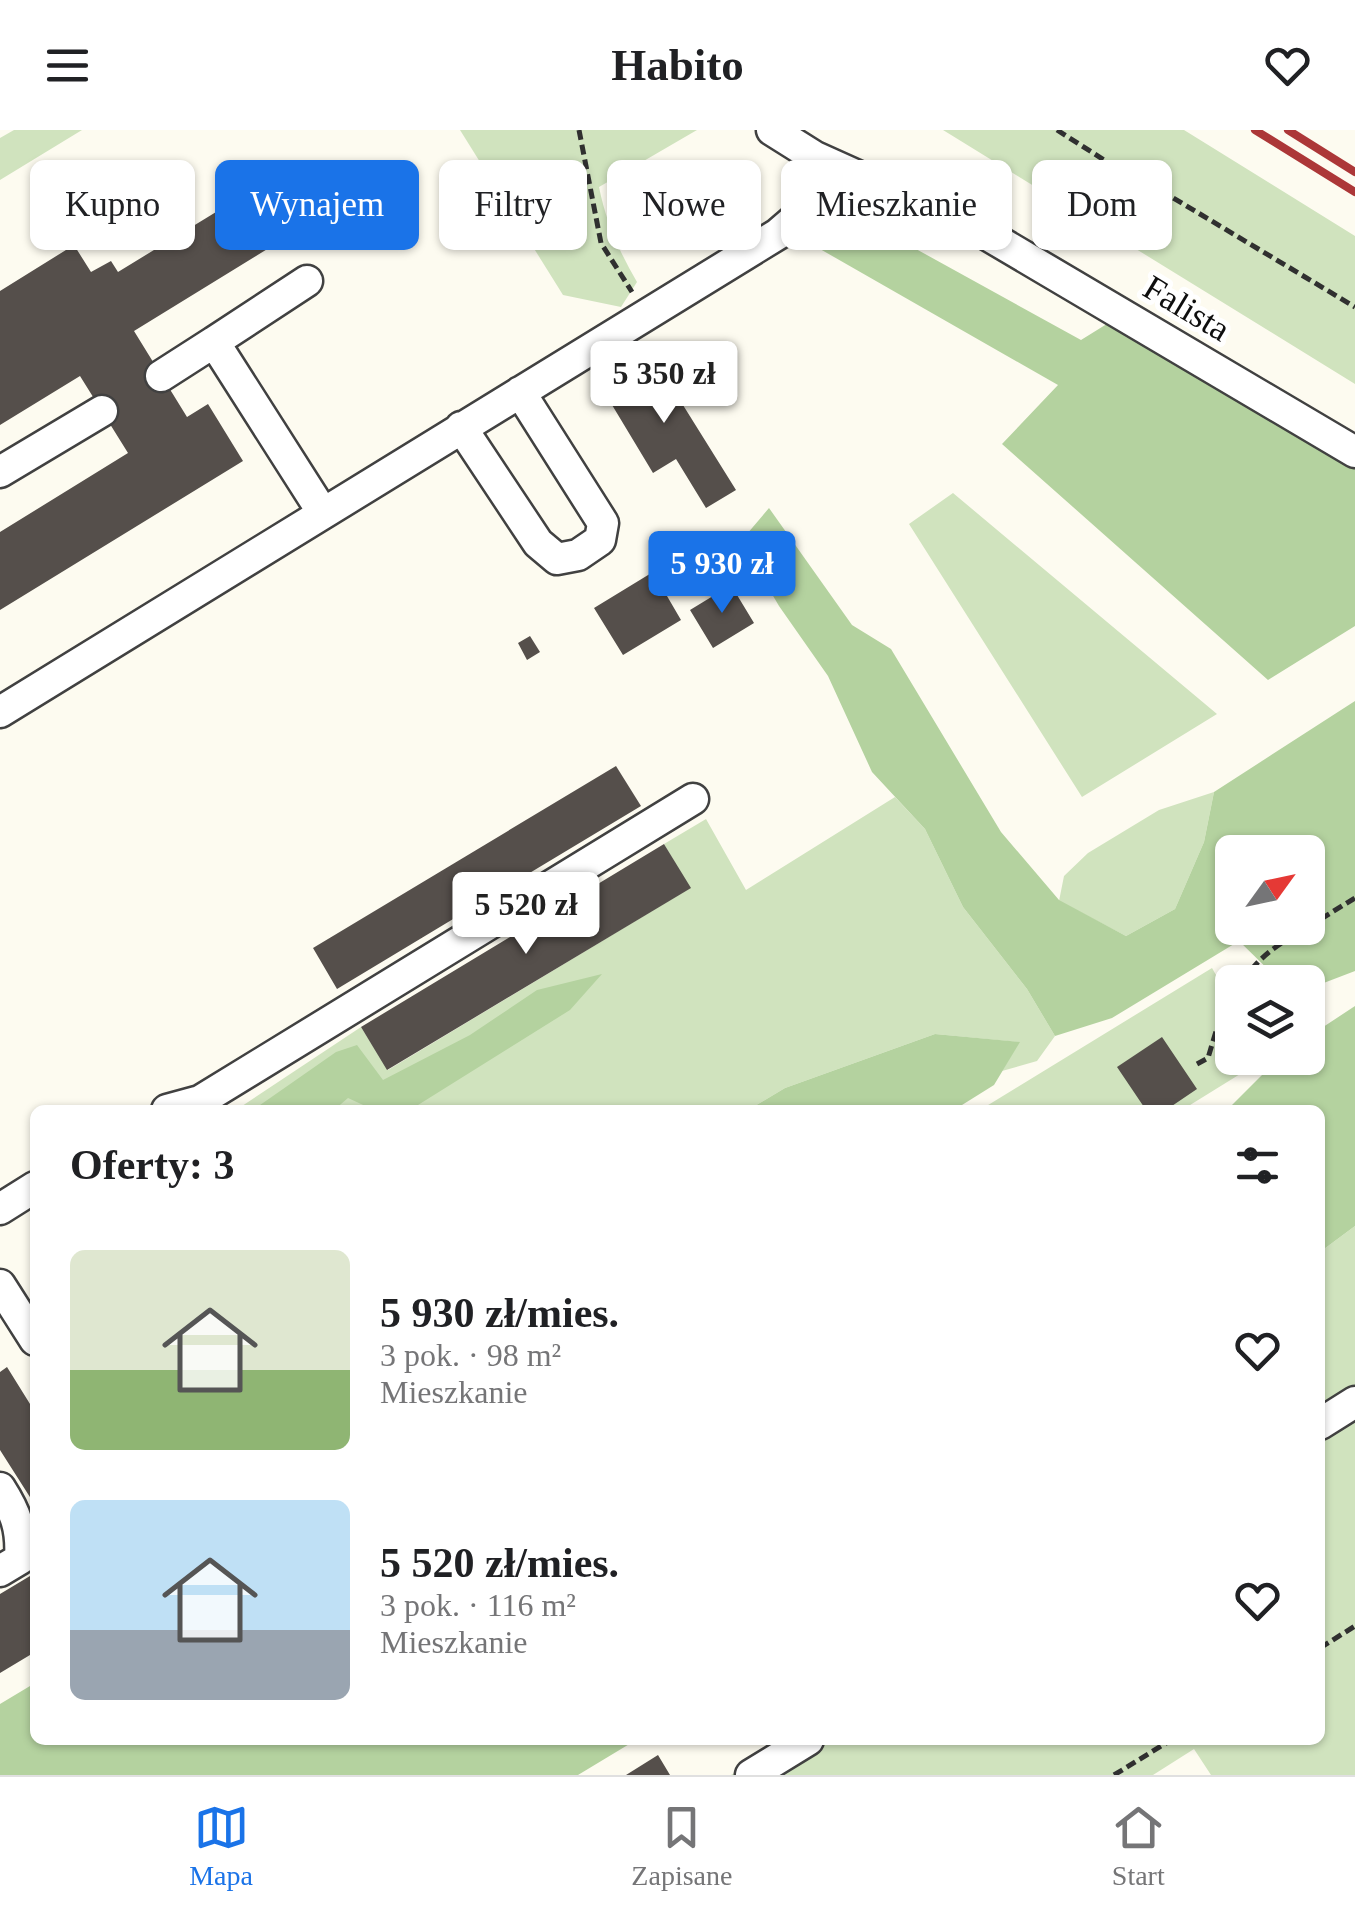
<!DOCTYPE html>
<html lang="pl">
<meta charset="utf-8">
<style>
:root{--surface:#fff;--page:#f6f6f6;--text:#202124;--muted:#757577;--line:#e0e0e0;--accent:#1a73e8}
body{margin:0;font-family:"Times New Roman",serif;background:var(--page);color:var(--text);height:100vh;display:flex;flex-direction:column;font-size:38px;white-space:nowrap}
*{box-sizing:border-box;margin:0}
p{font-size:32px;color:var(--muted)}
.icon{flex:none;width:55px;height:55px;fill:none;stroke:currentColor;stroke-width:2;stroke-linecap:round;stroke-linejoin:round}
.map{position:relative;flex:1;overflow:hidden}
.sheet{position:absolute;left:30px;top:975px;width:1295px;height:640px;display:flex;flex-direction:column;background:var(--surface);border-radius:15px;box-shadow:0 2px 8px #0004}
.sheet>*{flex:none}
.hud{position:absolute;left:30px;top:30px;width:1295px;height:90px;display:flex;gap:20px}
.needle{width:65px;rotate:57deg}
.tools{position:absolute;left:1215px;top:705px;display:grid;gap:20px}
.tools a{display:grid;place-items:center;width:110px;height:110px;border-radius:15px;background:var(--surface);box-shadow:0 2px 8px #0004;font-size:50px}
.price{position:absolute;translate:-50% -85px;padding:0 22px;border-radius:10px;background:#fff;color:#222;font-size:32px;line-height:65px;filter:drop-shadow(0 2px 5px #0008)}
.price::after{content:'';position:absolute;left:50%;top:60px;width:30px;height:22px;margin-left:-15px;background:inherit;clip-path:polygon(0 0,100% 0,50% 100%)}
.price.active{background:var(--accent);color:#fff}
ul{padding:0;list-style:none}
li{display:flex;align-items:center;gap:30px;height:250px;padding:0 40px}
li span{display:grid;place-items:center;flex:none;width:280px;height:200px;border-radius:15px;color:#555}
li>.icon{margin-inline-start:auto}
span .icon{width:120px;height:120px;fill:#fffc;stroke-width:1}
li b{font-size:42px}
h2{display:flex;justify-content:space-between;align-items:center;height:120px;padding:0 40px;font-size:42px}
.tag{padding:0 35px;border-radius:15px;background:var(--surface);box-shadow:0 2px 8px #0004;font-size:35px;line-height:90px}
.tag.active{background:var(--accent);color:#fff}
header{display:flex;justify-content:space-between;align-items:center;height:130px;padding:0 40px;background:var(--surface);font-size:45px;font-weight:600}
.menu{display:flex;justify-content:space-around;align-items:center;height:140px;border-top:2px solid var(--line);background:var(--surface);font-size:28px;color:var(--muted)}
.menu a{display:grid;justify-items:center;gap:5px}
.menu .active{color:var(--accent)}
.map>svg:first-child{display:block}
.green{fill:#d0e3be}
.forest{fill:#b4d29f;fill-rule:evenodd}
.building{fill:#554f4b}
.lines{fill:none;stroke-linecap:round;stroke-linejoin:round}
.minor-casing{stroke:#414141;stroke-width:35}
.path{stroke:#303030;stroke-width:5;stroke-dasharray:10 5;stroke-linecap:butt}
.minor{stroke:#fff;stroke-width:30}
.rail{stroke:#ac3738;stroke-width:8}
.labels{text-anchor:middle;stroke-width:10;stroke-linejoin:round;paint-order:stroke}
.street-label{font-size:35px;fill:#0e0e0e;stroke:#fff}
</style>
<header><svg class="icon" aria-label="menu" viewBox="0 0 24 24"><path d="M4 6h16M4 12h16M4 18h16"/></svg>Habito<svg class="icon" aria-label="heart" viewBox="0 0 24 24"><path d="M12 20l-8-8c-3-5 5-10 8-4 3-6 11-1 8 4z"/></svg></header>
<div class="map">
<svg width="1355" height="1645" viewBox="0 0 1355 1645">
<rect width="100%" height="100%" fill="#fdfbf0"/>
<!-- green -->
<path class="green" d="M14 0H82L0 50V8Z
M460 0H697L599 57C606 92 619 121 637 152L621 177 563 165Z
M943 0H1184L1355 106V254Z
M953 363 1217 584 1082 667 909 394Z
M1214 662 1204 712 1175 779 1126 806 1059 771 1064 746 1088 723 1159 680Z
M895 667 925 699 963 777 1027 859 1055 906 1037 931 1002 941 1019 912 935 904 785 958 748 980H236L361 897 388 940 690 758 664 714 706 689 746 760Z
M1212 838 1232 873V928H1266L1182 980H980Z
M1355 1096V1645H1211L1194 1619 1153 1645H731L788 1610H1320V1122Z"/>
<!-- forest -->
<path class="forest" d="M858 87 1081 210 1110 192 1355 332V496L1268 550 1002 314 1058 255 813 115Z
M769 378 852 495 891 519 1001 702 1059 770 1126 806 1175 779 1204 712 1214 662 1355 571V841L1308 859V852H1281L1239 811 1112 888 1055 906 1027 859 963 777 925 699 872 642 828 546 779 476 741 411ZM1232 722H1308V798H1232Z
M602 844 570 880 410 980H374L348 968 334 980H253L336 922 357 915 383 950 470 905 537 860Z
M1355 876V1096L1320 1122V980H1227L1279 928H1308V907Z
M935 904 1020 912 994 955 954 980H748L785 958Z
M35 1553V1610H636L578 1645H0V1574Z"/>
<!-- building -->
<path class="building" d="M252 60 282 110 134 201 187 287 208 274 243 331 0 480V402L128 323 80 246 0 295V161L74 115 91 142 111 131 118 142Z
M648 219 736 360 706 378 676 329 653 343 597 250Z
M653 442 681 490 623 525 594 478Z
M731 455 754 493 713 518 690 480Z
M530 506 540 522 527 530 518 513Z
M616 636 641 676 337 859 313 818Z
M664 714 691 758 387 940 361 897Z
M1162 907 1197 959 1166 980H1146L1117 937Z
M7 1237 35 1282V1375L0 1320V1242Z
M35 1443V1522L0 1543V1464Z
M658 1625 670 1645H626Z"/>
<g class="lines">
<defs>
<path id="minor" d="M815 27 986 104 1355 322
M214 212 307 151
M161 246 214 212 323 383
M461 297 538 413 557 429 578 425 600 410 603 393 520 262
M0 342 102 281
M0 582 778 104C810 76 818 72 815 27L772 0
M167 980 200 971 693 669
M0 1079 35 1057
M0 1155 35 1210
M1320 1294 1355 1272
M0 1358C16 1383 22 1399 20 1429L0 1441
M751 1645 808 1610"/>
</defs>
<!-- minor casing -->
<use href="#minor" class="minor-casing"/>
<!-- path -->
<path class="path" d="M579 0 601 113 632 162
M1057 0 1112 35 1150 54 1355 177
M1308 797 1355 768
M1243 852C1258 826 1281 813 1306 798
M1197 934 1208 928 1217 898 1232 870
M1320 1518 1355 1496
M1114 1645 1171 1610"/>
<!-- minor -->
<use href="#minor" class="minor"/>
<!-- rail -->
<path class="rail" d="M1255 0 1355 62
M1288 0 1355 42"/>
</g>
<g class="labels">
<!-- street labels -->
<g class="street-label">
<text transform="translate(1187 178) rotate(31)" y="12">Falista</text>
</g>
</g>
</svg>
<div class="tools">
<a><svg class="needle" viewBox="-14 -14 28 28"><path d="M0-13l5 13h-10z" fill="#e53935"/><path d="M0 13l5-13h-10z" fill="#757577"/></svg></a>
<a><svg class="icon" aria-label="layers" viewBox="0 0 24 24"><path d="M12 4l9 5-9 5-9-5zM3 14l9 5 9-5"/></svg></a>
</div>
<b class="price" style="left:664px;top:296px">5 350 zł</b>
<b class="price active" style="left:722px;top:486px">5 930 zł</b>
<b class="price" style="left:526px;top:827px">5 520 zł</b>
<div class="hud">
<a class="tag">Kupno</a>
<a class="tag active">Wynajem</a>
<a class="tag">Filtry</a>
<a class="tag">Nowe</a>
<a class="tag">Mieszkanie</a>
<a class="tag">Dom</a>
</div>
<section class="sheet">
<h2>Oferty: 3<svg class="icon" aria-label="filters" viewBox="0 0 24 24"><path d="M4 7h16M4 17h16"/><circle cx="9" cy="7" r="2"/><circle cx="15" cy="17" r="2"/></svg></h2>
<ul>
<li><span style="background:linear-gradient(#dfe7d0 60%,#8fb573 0)"><svg class="icon" aria-label="home" viewBox="0 0 24 24"><path d="M3 11l9-7 9 7M6 9v11h12V9"/></svg></span><div><b>5 930 zł/mies.</b><p>3 pok. · 98 m²</p><p>Mieszkanie</p></div><svg class="icon" aria-label="heart" viewBox="0 0 24 24"><path d="M12 20l-8-8c-3-5 5-10 8-4 3-6 11-1 8 4z"/></svg></li>
<li><span style="background:linear-gradient(#bfe0f5 65%,#9aa5b1 0)"><svg class="icon" aria-label="home" viewBox="0 0 24 24"><path d="M3 11l9-7 9 7M6 9v11h12V9"/></svg></span><div><b>5 520 zł/mies.</b><p>3 pok. · 116 m²</p><p>Mieszkanie</p></div><svg class="icon" aria-label="heart" viewBox="0 0 24 24"><path d="M12 20l-8-8c-3-5 5-10 8-4 3-6 11-1 8 4z"/></svg></li>
</ul>
</section>
</div>
<nav class="menu">
<a class="active"><svg class="icon" aria-label="map" viewBox="0 0 24 24"><path d="M3 6l6-2 6 2 6-2v14l-6 2-6-2-6 2zM9 4v14M15 6v14"/></svg>Mapa</a>
<a><svg class="icon" aria-label="saved" viewBox="0 0 24 24"><path d="M7 4h10v16l-5-4-5 4z"/></svg>Zapisane</a>
<a><svg class="icon" aria-label="home" viewBox="0 0 24 24"><path d="M3 11l9-7 9 7M6 9v11h12V9"/></svg>Start</a>
</nav>
